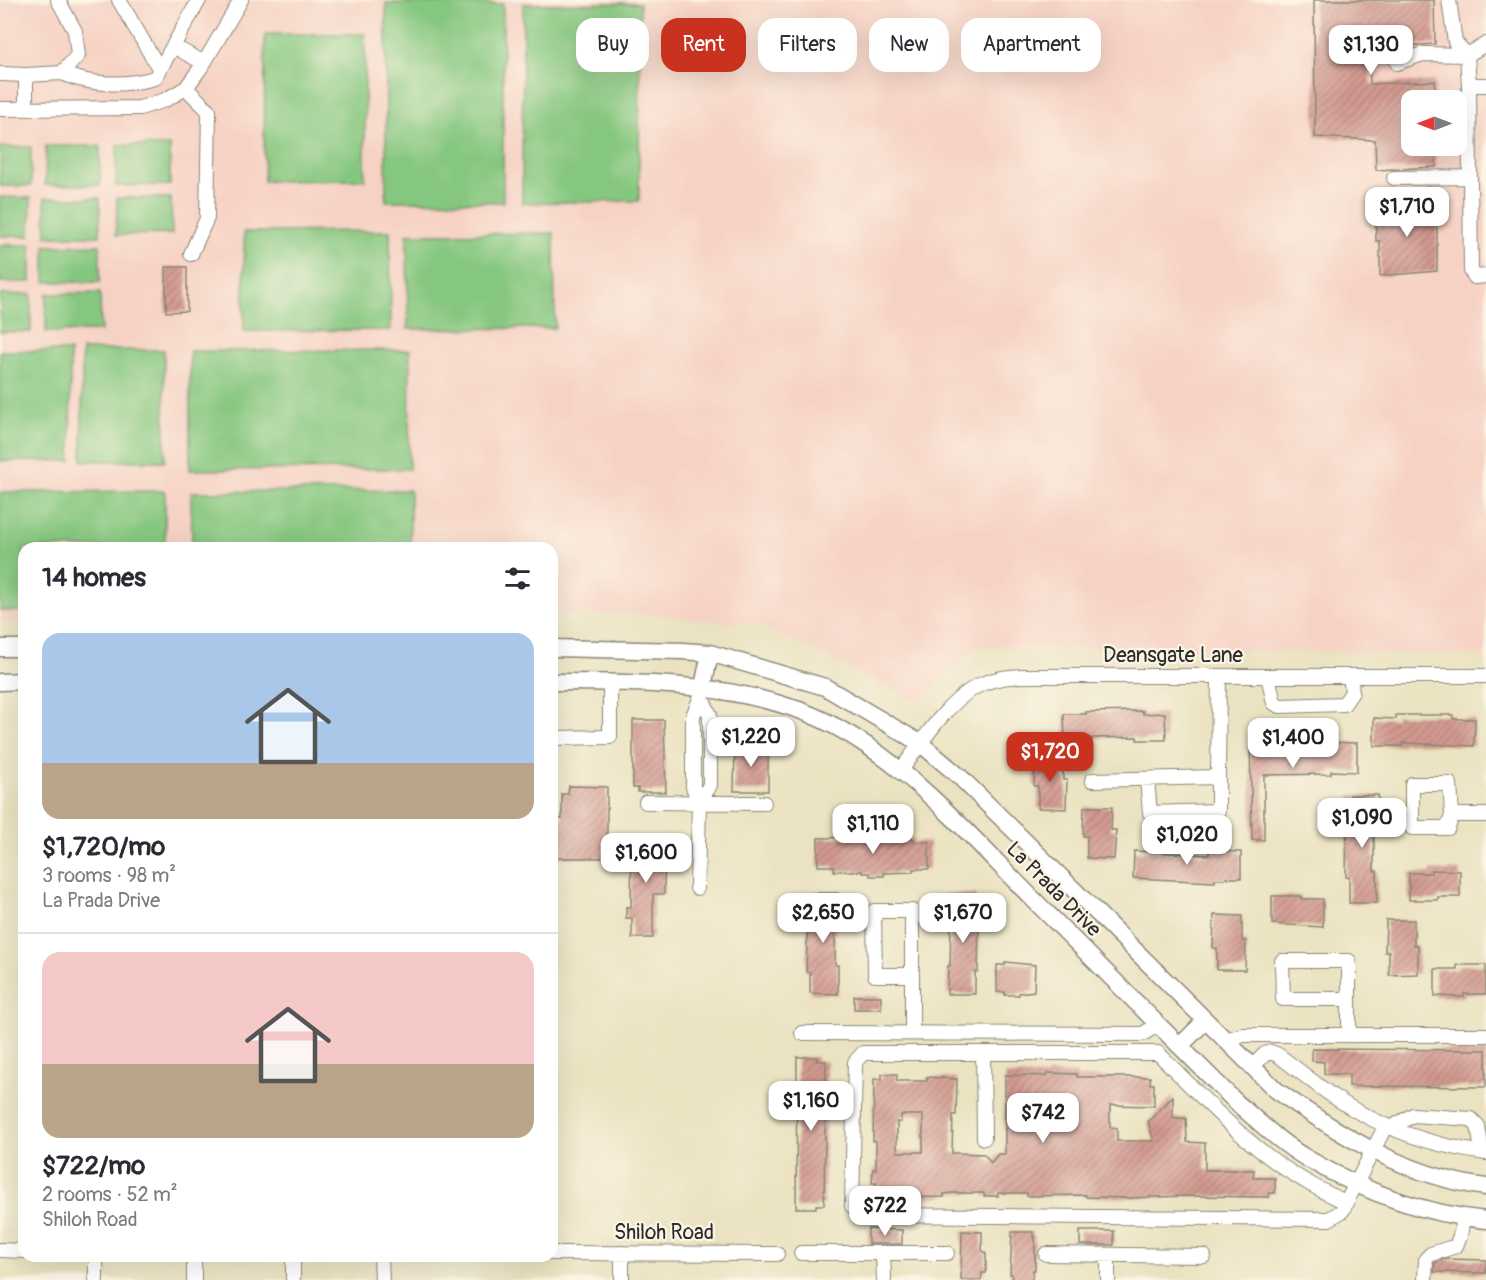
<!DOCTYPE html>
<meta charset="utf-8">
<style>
:root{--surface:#fff;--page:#f7f7f7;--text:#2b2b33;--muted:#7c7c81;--line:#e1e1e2;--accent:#c8321e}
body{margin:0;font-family:Pangolin,sans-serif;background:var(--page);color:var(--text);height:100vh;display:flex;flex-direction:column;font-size:22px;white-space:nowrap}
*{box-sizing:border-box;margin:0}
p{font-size:20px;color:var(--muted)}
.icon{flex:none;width:33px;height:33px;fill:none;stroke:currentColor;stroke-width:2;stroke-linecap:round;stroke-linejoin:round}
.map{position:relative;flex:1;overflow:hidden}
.panel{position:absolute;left:18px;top:542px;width:540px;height:720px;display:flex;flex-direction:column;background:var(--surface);border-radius:18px;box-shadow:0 6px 24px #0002}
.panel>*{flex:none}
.banner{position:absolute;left:576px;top:18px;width:570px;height:54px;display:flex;gap:12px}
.needle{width:39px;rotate:270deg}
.tools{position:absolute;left:1401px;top:90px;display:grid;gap:12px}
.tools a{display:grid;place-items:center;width:66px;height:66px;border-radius:12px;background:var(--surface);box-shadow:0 6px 24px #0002;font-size:30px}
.price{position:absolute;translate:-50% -51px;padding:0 14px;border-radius:12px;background:#fff;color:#222;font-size:20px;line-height:39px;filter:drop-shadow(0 2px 3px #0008)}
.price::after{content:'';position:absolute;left:50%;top:36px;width:18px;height:14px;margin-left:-9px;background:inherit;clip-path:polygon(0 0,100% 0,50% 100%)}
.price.on{background:var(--accent);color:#fff}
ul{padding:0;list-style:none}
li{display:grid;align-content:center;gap:12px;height:318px;padding:0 24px}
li+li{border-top:2px solid var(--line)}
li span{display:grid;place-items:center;height:186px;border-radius:18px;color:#555}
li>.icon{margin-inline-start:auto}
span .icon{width:108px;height:108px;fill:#fffc;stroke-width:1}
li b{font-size:26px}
h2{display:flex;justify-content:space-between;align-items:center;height:72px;padding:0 24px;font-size:26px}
.pill{padding:0 21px;border-radius:18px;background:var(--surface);box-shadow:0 6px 24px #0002;font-size:21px;line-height:54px}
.pill.on{background:var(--accent);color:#fff}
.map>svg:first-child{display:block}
.built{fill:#f6d2c4;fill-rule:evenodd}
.grass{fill:#86c77f;stroke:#587955;stroke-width:1.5}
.building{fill:url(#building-hatch);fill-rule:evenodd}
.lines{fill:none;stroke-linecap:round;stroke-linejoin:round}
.minor-casing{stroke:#8a8676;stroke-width:16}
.major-casing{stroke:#8a8676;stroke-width:19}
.minor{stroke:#fff;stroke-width:14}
.major{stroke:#fff;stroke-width:16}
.labels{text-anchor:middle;stroke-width:4.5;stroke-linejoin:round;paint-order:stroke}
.street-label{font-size:21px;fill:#2b2b2b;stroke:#fcf5e5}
</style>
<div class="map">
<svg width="1486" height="1280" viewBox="0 0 1486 1280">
<defs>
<pattern id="building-hatch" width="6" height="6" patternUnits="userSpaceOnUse" patternTransform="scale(1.5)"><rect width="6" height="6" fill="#d39a91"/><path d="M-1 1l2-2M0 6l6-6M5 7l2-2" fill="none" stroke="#ab7e77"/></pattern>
</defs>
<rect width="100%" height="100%" fill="#fcf5e5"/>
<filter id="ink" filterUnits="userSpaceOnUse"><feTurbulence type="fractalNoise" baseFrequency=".0167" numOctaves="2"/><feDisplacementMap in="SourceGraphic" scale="12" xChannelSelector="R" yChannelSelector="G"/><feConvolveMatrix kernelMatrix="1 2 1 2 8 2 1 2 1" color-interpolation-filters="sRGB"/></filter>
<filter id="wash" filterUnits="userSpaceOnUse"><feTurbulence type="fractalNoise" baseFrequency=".008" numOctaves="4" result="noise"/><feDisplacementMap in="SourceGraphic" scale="24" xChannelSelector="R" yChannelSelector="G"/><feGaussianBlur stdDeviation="1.35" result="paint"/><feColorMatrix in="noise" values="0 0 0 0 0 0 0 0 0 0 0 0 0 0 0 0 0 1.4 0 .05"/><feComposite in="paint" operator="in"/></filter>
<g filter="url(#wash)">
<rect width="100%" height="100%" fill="#eae2c0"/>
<!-- built -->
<path class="built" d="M0 0H1486V655L978 646 920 702 762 626 648 614 552 615V548H24V623H0ZM1412 100H1456V146H1412Z"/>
<!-- grass -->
<path class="grass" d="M386 3 503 4V202L386 201Z
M640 3 639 201 522 203 523 4Z
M265 34H365V180L264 181Z
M117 145 170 146V185L116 186Z
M46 146H100V185H45Z
M0 147H31V186H0Z
M0 197 31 198 30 236H0Z
M45 198H100V236H46Z
M117 198H171L172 234 116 235Z
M390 231 391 330 244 331V232Z
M554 233 555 328 408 329 407 234Z
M0 245H31V282H0Z
M100 245V282H45V246Z
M100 293 101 331 46 332V294Z
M31 294V332H0V295Z
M82 350H164L165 461H82Z
M410 350 409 469 190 470V351Z
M0 351H70L71 461H0Z
M410 490V547H192L191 492Z
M165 491V547L24 548V611H0V492Z"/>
<g id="blocks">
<!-- building -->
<path class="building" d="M1314 0H1434L1435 44 1369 48 1370 84 1435 81V100H1412V146H1436V167L1376 170 1375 140 1315 137Z
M1437 203V271L1380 276V241H1376V204Z
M166 267H187V311L166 312Z
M1143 711V714L1165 713 1166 740H1137V737L1092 738V741H1065L1064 714H1086V712Z
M1396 715H1453V719H1475L1474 746 1403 743V746H1374V718L1396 719Z
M633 720H664L666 792H638V788H633Z
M1250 742 1281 743V747H1324V742L1357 743V772L1331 771V774L1264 775V840H1252Z
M735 745H768V791H734Z
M1035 757 1063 758V780H1067L1066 809 1038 808V786H1034Z
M569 786 607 787V849H603V858H553V845H558V819H562V794H568Z
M1350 795H1378L1379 827H1374V871H1377V903H1349V877H1346L1347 820H1349Z
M1084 807H1112L1111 830H1116L1114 859 1087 858V836H1083Z
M863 835 878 836V838L914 839 913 842H929V869H913V872L884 873V876H870V873H862V871H834V866H818V838L862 837Z
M632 838 665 839 664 894H653V938H632V918H626V907H631Z
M1134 851 1209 855V851L1241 852V878H1225L1224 879H1215V882L1133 878Z
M1431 870 1460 871V897H1438V900H1409V873H1431Z
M811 893H838L839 922H835V965H838V994L810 993V972H806L808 915H811Z
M948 894H976L975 916H979L978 972H975V994H947L948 966H950L951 923H948Z
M1272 896H1301V899H1323V927L1272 924Z
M1214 915 1242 916V941H1246L1245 970H1217V948H1213Z
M1386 920H1414V945H1418V974L1389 975V951L1385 952Z
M1005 962 1035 965 1034 991 1019 993V995H1005V992H997V965H1005Z
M1457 965H1486V994H1464V997L1435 996V969H1457Z
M854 996H881V1009H854Z
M1312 1049 1486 1050V1087L1349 1086V1074H1324V1062L1312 1061Z
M797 1057H817V1061H826L824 1205H816V1208H796Z
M1047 1073 1077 1074V1077H1150V1084H1154V1106L1110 1105V1127L1117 1128V1141H1154L1148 1122 1173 1096V1118H1186L1187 1142 1205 1143V1170H1254L1253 1178H1275V1193H1269V1197L1185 1196 1127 1198 1086 1197V1195L1027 1196V1193H998V1196H984V1193H952L944 1194V1197L876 1198V1183H872L873 1169H876V1141H873L874 1079H882V1074H897V1081H927V1077L957 1079 956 1115H953L952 1153 984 1154 991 1163 998 1154H1005V1075L1047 1076ZM901 1115H923V1152H897V1122H901Z
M868 1229 902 1230V1244H868Z
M962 1231 982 1232V1250L986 1254V1273H982L981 1280H961Z
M1080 1231H1114V1245H1080Z
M1012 1232H1033V1236H1035V1270H1033L1032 1280H1012V1274H1010Z
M1444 1259 1486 1260V1273L1434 1272 1435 1263Z"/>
</g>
</g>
<g filter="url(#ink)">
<use href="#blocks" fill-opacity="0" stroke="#8a8676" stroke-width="1.5"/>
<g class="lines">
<defs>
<path id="minor" d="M119 0 160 70
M1449 0 1455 42 1467 55
M1486 44 1467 55 1469 85 1471 271 1475 277 1486 276
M173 46 204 63
M1397 63 1423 54 1467 55
M62 73C90 86 126 86 155 78L199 0
M0 74 26 75
M1469 85H1486
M186 88 209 111 207 218 191 254
M0 109 140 108 165 100 186 88 204 63 241 0
M26 109V75L62 73 78 55 75 31 58 0
M1394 178 1470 177
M1268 676 1274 703 1280 706 1344 704 1352 692 1350 676
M552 738 610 737V682
M900 772C921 743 949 698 982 684 995 678 1008 677 1022 676H1486
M1147 779 1150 813 1218 811V777
M1092 780 1218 777 1219 676
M1412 784H1450L1452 815 1448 828H1412Z
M646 802 764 803
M699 803 710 785V715L701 696
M1452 815H1486
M697 888 699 803 693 787V716L701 696 703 687
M912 975H875L874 911H912V1033
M802 1033 1143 1034 1158 1024
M1349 1035V961H1282L1283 999H1349
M1224 1040 1243 1035H1486
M983 1053 984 1138
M1252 1067 1265 1054 1271 1052 1278 1055C1297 1069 1315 1084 1334 1097 1380 1128 1432 1146 1486 1153
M1391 1128 1413 1115 1471 1119 1478 1126 1482 1152
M1347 1203C1333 1196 1318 1189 1305 1181 1248 1148 1204 1099 1158 1053H863L855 1062 852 1206 866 1215 1329 1219 1342 1211 1386 1125
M0 1250 24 1251
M552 1253 777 1254
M622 1253V1280
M801 1253H947
M883 1253 884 1280
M1046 1254 1204 1256
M381 1256 382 1280
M96 1280V1256
M194 1280V1256
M293 1280V1263L295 1256
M1108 1280V1255
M1425 1280 1426 1259 1431 1254 1456 1246 1460 1236 1463 1218"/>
<path id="major" d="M0 648H24
M552 648 683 651 710 653 825 687 920 743 960 777 1276 1090C1340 1135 1407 1177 1486 1187
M0 682 24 681
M552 682C635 682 719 682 799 710 892 744 965 831 1034 900 1101 967 1168 1035 1236 1102 1259 1122 1282 1144 1308 1159 1363 1191 1423 1214 1486 1220
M703 687 710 653
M1180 1046 1205 1021"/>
</defs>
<!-- minor casing -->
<use href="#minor" class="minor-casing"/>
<!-- major casing -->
<use href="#major" class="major-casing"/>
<!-- minor -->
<use href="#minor" class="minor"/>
<!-- major -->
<use href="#major" class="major"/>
</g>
</g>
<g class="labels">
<!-- street labels -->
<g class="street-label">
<text x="1173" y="662">Deansgate Lane</text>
<text transform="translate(1054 889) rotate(45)" y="7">La Prada Drive</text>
<text x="664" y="1239">Shiloh Road</text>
</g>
</g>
</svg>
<div class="tools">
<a><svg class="needle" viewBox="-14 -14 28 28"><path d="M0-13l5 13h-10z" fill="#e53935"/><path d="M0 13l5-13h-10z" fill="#7c7c81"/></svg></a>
</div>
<b class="price" style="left:1371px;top:76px">$1,130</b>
<b class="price" style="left:1407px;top:238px">$1,710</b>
<b class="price" style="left:751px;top:768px">$1,220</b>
<b class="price" style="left:1293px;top:769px">$1,400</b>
<b class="price on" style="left:1050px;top:783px">$1,720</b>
<b class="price" style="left:1362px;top:849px">$1,090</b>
<b class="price" style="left:873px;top:855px">$1,110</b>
<b class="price" style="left:1187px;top:866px">$1,020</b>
<b class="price" style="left:646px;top:884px">$1,600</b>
<b class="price" style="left:823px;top:944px">$2,650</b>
<b class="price" style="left:963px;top:944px">$1,670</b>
<b class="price" style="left:811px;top:1132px">$1,160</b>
<b class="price" style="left:1043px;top:1144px">$742</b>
<b class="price" style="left:885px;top:1237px">$722</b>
<div class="banner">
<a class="pill">Buy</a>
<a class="pill on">Rent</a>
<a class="pill">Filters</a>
<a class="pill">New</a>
<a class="pill">Apartment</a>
</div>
<section class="panel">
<h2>14 homes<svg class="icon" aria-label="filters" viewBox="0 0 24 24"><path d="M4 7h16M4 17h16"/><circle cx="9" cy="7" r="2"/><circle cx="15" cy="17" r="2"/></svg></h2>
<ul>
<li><span style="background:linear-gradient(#a9c7e8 70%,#b9a48a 0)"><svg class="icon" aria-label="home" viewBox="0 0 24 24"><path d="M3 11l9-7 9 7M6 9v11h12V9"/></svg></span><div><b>$1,720/mo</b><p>3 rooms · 98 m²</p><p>La Prada Drive</p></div></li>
<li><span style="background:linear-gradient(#f6c9c9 60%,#b9a48a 0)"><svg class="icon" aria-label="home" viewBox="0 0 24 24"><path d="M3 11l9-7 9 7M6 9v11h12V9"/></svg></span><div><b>$722/mo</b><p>2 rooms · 52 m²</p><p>Shiloh Road</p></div></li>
</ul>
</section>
</div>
